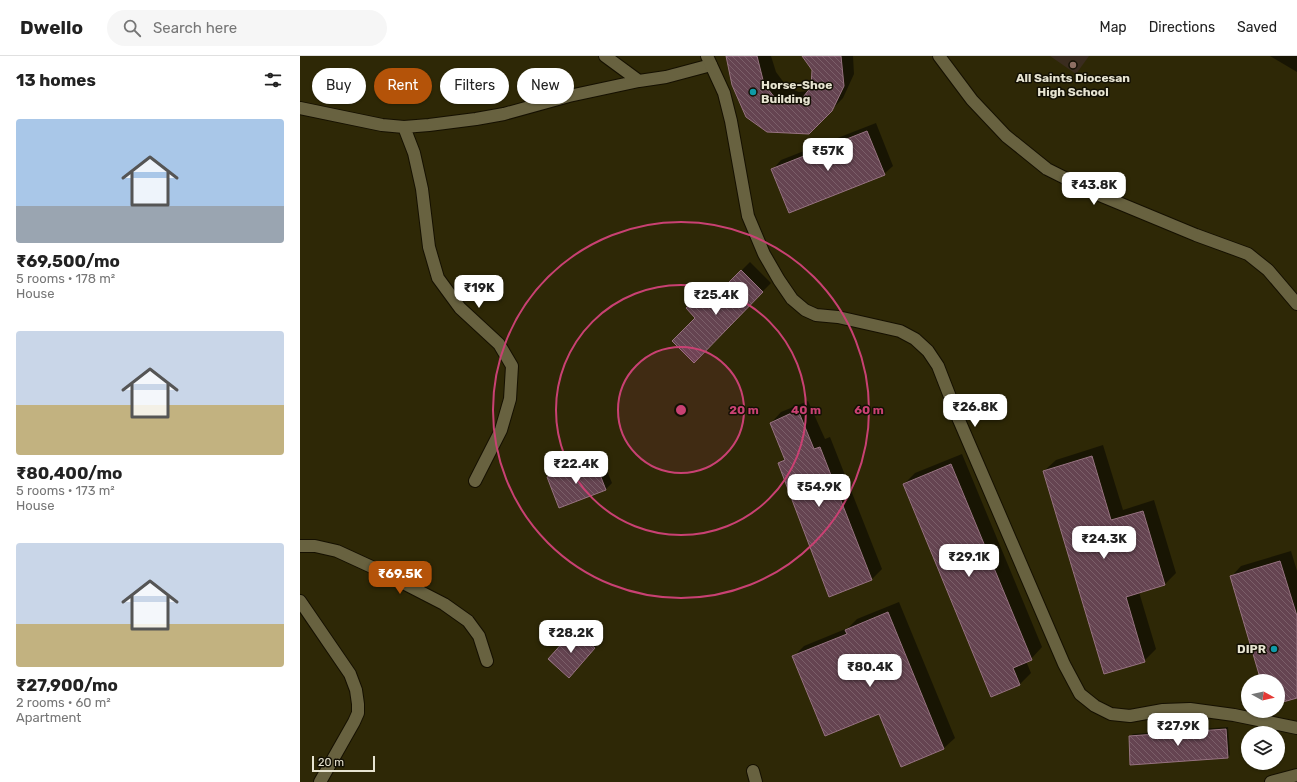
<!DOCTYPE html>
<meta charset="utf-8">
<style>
:root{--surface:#fff;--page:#f6f6f6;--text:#222;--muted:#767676;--line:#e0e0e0;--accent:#b45309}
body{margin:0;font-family:Rubik,sans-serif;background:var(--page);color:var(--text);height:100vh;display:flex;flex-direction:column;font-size:15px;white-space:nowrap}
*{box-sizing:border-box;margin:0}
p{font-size:13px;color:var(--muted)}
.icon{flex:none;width:22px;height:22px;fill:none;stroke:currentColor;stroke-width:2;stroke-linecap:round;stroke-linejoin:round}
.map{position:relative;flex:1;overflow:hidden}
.side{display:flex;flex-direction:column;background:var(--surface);width:300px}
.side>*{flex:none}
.banner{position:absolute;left:12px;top:12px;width:380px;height:36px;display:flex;gap:8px}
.needle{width:26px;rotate:98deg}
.fabs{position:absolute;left:941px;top:618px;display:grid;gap:8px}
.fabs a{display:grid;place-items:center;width:44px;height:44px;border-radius:50%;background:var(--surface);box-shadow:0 1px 3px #0004;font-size:20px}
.scale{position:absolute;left:12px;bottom:10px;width:63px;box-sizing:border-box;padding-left:4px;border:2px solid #e7e4d1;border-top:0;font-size:11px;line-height:14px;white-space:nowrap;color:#e7e4d1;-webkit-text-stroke:3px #131004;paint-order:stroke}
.price{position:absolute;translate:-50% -34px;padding:0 9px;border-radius:8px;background:#fff;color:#222;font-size:13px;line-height:26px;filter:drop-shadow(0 1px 2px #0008)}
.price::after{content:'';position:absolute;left:50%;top:24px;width:12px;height:9px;margin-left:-6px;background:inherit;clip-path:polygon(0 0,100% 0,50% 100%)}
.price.selected{background:var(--accent);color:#fff}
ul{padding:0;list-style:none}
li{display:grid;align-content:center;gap:8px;height:212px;padding:0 16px}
li span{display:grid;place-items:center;height:124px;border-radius:4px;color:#555}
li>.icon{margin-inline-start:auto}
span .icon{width:72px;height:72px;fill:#fffc;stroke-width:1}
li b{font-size:17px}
h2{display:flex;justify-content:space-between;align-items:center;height:48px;padding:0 16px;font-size:17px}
.chip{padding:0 14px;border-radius:18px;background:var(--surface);box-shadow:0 1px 3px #0004;font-size:14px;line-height:36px}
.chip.selected{background:var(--accent);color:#fff}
header{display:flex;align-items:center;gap:24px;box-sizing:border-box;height:56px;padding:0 20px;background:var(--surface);border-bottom:1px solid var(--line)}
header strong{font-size:19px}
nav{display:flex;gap:22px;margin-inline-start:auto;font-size:14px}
.search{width:280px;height:36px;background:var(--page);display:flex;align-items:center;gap:10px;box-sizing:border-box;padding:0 14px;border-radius:22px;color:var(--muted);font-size:15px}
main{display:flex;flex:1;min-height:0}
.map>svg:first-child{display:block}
.education{fill:#3a2c1f}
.shadow{fill:#0007}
.building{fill:url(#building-back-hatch);stroke:#977381}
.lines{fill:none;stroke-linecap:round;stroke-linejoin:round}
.minor-casing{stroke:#151000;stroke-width:14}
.tertiary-casing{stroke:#151000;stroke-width:14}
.minor{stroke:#686240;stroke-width:12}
.tertiary{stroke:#686240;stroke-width:12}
.ring{fill:none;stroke:#c94173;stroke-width:2}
.education-dot{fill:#8d6e63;stroke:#131004;stroke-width:1.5}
.culture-dot{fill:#0f9aa8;stroke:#131004;stroke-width:1.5}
.labels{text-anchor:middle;stroke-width:3;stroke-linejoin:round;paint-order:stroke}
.poi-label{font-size:12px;font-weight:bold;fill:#e7e4d1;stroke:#131004}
.centre{fill:#c94173;stroke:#131004;stroke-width:2}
.ring-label{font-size:12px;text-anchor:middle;font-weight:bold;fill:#c94173;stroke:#131004;stroke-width:3;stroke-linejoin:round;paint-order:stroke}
</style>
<header>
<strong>Dwello</strong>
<div class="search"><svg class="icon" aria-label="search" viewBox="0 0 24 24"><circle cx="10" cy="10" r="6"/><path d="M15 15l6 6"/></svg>Search here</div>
<nav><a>Map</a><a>Directions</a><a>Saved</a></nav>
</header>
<main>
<section class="side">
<h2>13 homes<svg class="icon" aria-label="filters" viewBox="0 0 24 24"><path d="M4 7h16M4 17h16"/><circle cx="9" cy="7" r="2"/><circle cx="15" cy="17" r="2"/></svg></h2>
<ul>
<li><span style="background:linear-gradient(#a9c7e8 70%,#9aa5b1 0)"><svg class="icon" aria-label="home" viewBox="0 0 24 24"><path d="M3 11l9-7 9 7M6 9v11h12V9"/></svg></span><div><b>₹69,500/mo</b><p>5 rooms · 178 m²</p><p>House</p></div></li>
<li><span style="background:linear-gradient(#c9d6e8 60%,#c2b280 0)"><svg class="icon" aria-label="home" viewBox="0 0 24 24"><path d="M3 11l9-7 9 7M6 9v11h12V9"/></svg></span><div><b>₹80,400/mo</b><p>5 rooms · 173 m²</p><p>House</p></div></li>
<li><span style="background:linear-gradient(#c9d6e8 65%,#c2b280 0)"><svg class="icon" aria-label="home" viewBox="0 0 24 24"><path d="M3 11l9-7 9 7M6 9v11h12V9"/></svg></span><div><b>₹27,900/mo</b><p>2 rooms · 60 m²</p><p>Apartment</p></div></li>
</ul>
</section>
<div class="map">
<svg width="997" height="726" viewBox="0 0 997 726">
<defs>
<pattern id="building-back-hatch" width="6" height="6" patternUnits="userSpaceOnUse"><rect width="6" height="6" fill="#654451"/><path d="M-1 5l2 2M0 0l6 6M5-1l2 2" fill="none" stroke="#7b5f69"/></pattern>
</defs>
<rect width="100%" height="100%" fill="#2e2806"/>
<!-- education -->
<path class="education" d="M750 0H789L776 18Z"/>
<!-- shadow -->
<path class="shadow" d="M427 0H471L476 16 487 31 499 36 509 35 512 31 513 13 503 0H553L554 18 543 42 509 77Z
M970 0H997V16Z
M576 67 593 110 584 118 473 113 481 104Z
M450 206 471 227 394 305 397 262 387 252 410 230 418 238Z
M508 345 525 383 530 381 582 513 571 524 479 408 485 402 471 367 481 356Z
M803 389 823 454 854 444 876 517 865 528 839 536 856 593 844 605 744 415 756 404Z
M662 398 742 591 731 603 726 605 731 617 720 628 691 640 604 428 615 417Z
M301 400 312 427 306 433 260 451 248 421 254 415 270 409 271 412Z
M991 495 997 515V641L978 631V625H962L931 521 941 510Z
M599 546 655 682 644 692 602 710 580 657 494 600 504 590 548 572 557 563Z
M281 569 300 586 274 615 249 603Z
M928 671 930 699 927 701 830 680 833 678Z"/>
<!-- building -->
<path class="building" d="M426 0H457L464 28 475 42 487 47 500 45 511 31 512 14 502 0H541L544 30 532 55 509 78 467 76 446 61 432 29Z
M567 75 585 119 489 157 471 113Z
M441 214 463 236 394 307 372 285 395 262 386 252 401 238 409 246Z
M498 354 514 393 520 391 572 524 529 541 478 407 485 404 470 367Z
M792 400 811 464 843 455 865 529 826 541 845 606 804 618 743 415Z
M295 406 306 434 259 452 247 421 264 414 265 418Z
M651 408 732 604 713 612 720 629 691 641 603 428Z
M980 505 997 560V642L983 646 978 625H961L930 520Z
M588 556 644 693 601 711 579 658 525 680 492 600 547 578 545 574Z
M274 574 295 592 269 622 248 603Z
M926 673 928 702 830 709 829 680Z"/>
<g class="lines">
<defs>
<path id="minor" d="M305 0 339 25
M639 0 672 44 706 80 747 113 797 138 896 179 948 198 968 214 997 248
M0 52 82 69 104 71 129 69 176 63 204 58 269 40 339 25 366 21 411 9
M104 71 114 97 122 133 129 191 138 222 160 252 199 288 212 310 210 343 201 374 175 425
M0 490H15L37 495 74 512 144 548 168 565 179 580 187 605
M0 545 50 618 56 634 58 648V657L54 666 20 726
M453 715 456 726"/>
<path id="tertiary" d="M407 0 424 37 431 65 448 160 464 198 479 224 492 243 505 254 516 259 538 261 600 275 615 283 628 295 638 310 659 364 764 608 780 638 795 650 811 658 830 660 863 654 890 653 934 659 997 672
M971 726 997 719"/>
</defs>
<!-- minor casing -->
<use href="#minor" class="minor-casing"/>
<!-- tertiary casing -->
<use href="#tertiary" class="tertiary-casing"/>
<!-- minor -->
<use href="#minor" class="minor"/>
<!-- tertiary -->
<use href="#tertiary" class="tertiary"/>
</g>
<!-- distance rings -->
<circle cx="381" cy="354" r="63" fill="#c94173" fill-opacity=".12"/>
<g class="ring">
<circle cx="381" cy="354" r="63"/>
<circle cx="381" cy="354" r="125"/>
<circle cx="381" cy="354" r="188"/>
</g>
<!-- markers -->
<circle class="education-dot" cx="773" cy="9" r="4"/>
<g class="culture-dot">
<circle cx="453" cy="36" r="4"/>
<circle cx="974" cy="593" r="4"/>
</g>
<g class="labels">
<!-- poi labels -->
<g class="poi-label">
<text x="773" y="26">All Saints Diocesan<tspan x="773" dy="14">High School</tspan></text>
<text x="461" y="33" text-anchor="start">Horse-Shoe<tspan x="461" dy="14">Building</tspan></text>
<text x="966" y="597" text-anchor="end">DIPR</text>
</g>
</g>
<circle cx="381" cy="354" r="6" class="centre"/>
<g class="ring-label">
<text x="444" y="358">20 m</text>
<text x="506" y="358">40 m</text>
<text x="569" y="358">60 m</text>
</g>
</svg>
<div class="fabs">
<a><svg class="needle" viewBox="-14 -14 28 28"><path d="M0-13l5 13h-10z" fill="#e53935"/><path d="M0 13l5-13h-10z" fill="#767676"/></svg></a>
<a><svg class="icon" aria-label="layers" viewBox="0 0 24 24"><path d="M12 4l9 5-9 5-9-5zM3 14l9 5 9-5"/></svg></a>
</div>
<div class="scale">20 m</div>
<b class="price" style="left:528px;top:116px">₹57K</b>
<b class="price" style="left:794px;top:150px">₹43.8K</b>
<b class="price" style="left:179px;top:253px">₹19K</b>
<b class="price" style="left:416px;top:260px">₹25.4K</b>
<b class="price" style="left:675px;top:372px">₹26.8K</b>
<b class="price" style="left:276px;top:429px">₹22.4K</b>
<b class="price" style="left:519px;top:452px">₹54.9K</b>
<b class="price" style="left:804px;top:504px">₹24.3K</b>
<b class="price" style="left:669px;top:522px">₹29.1K</b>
<b class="price selected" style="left:100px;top:539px">₹69.5K</b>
<b class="price" style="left:271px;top:598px">₹28.2K</b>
<b class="price" style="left:570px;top:632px">₹80.4K</b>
<b class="price" style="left:878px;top:691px">₹27.9K</b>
<div class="banner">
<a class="chip">Buy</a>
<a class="chip selected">Rent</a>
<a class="chip">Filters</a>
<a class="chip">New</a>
</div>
</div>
</main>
